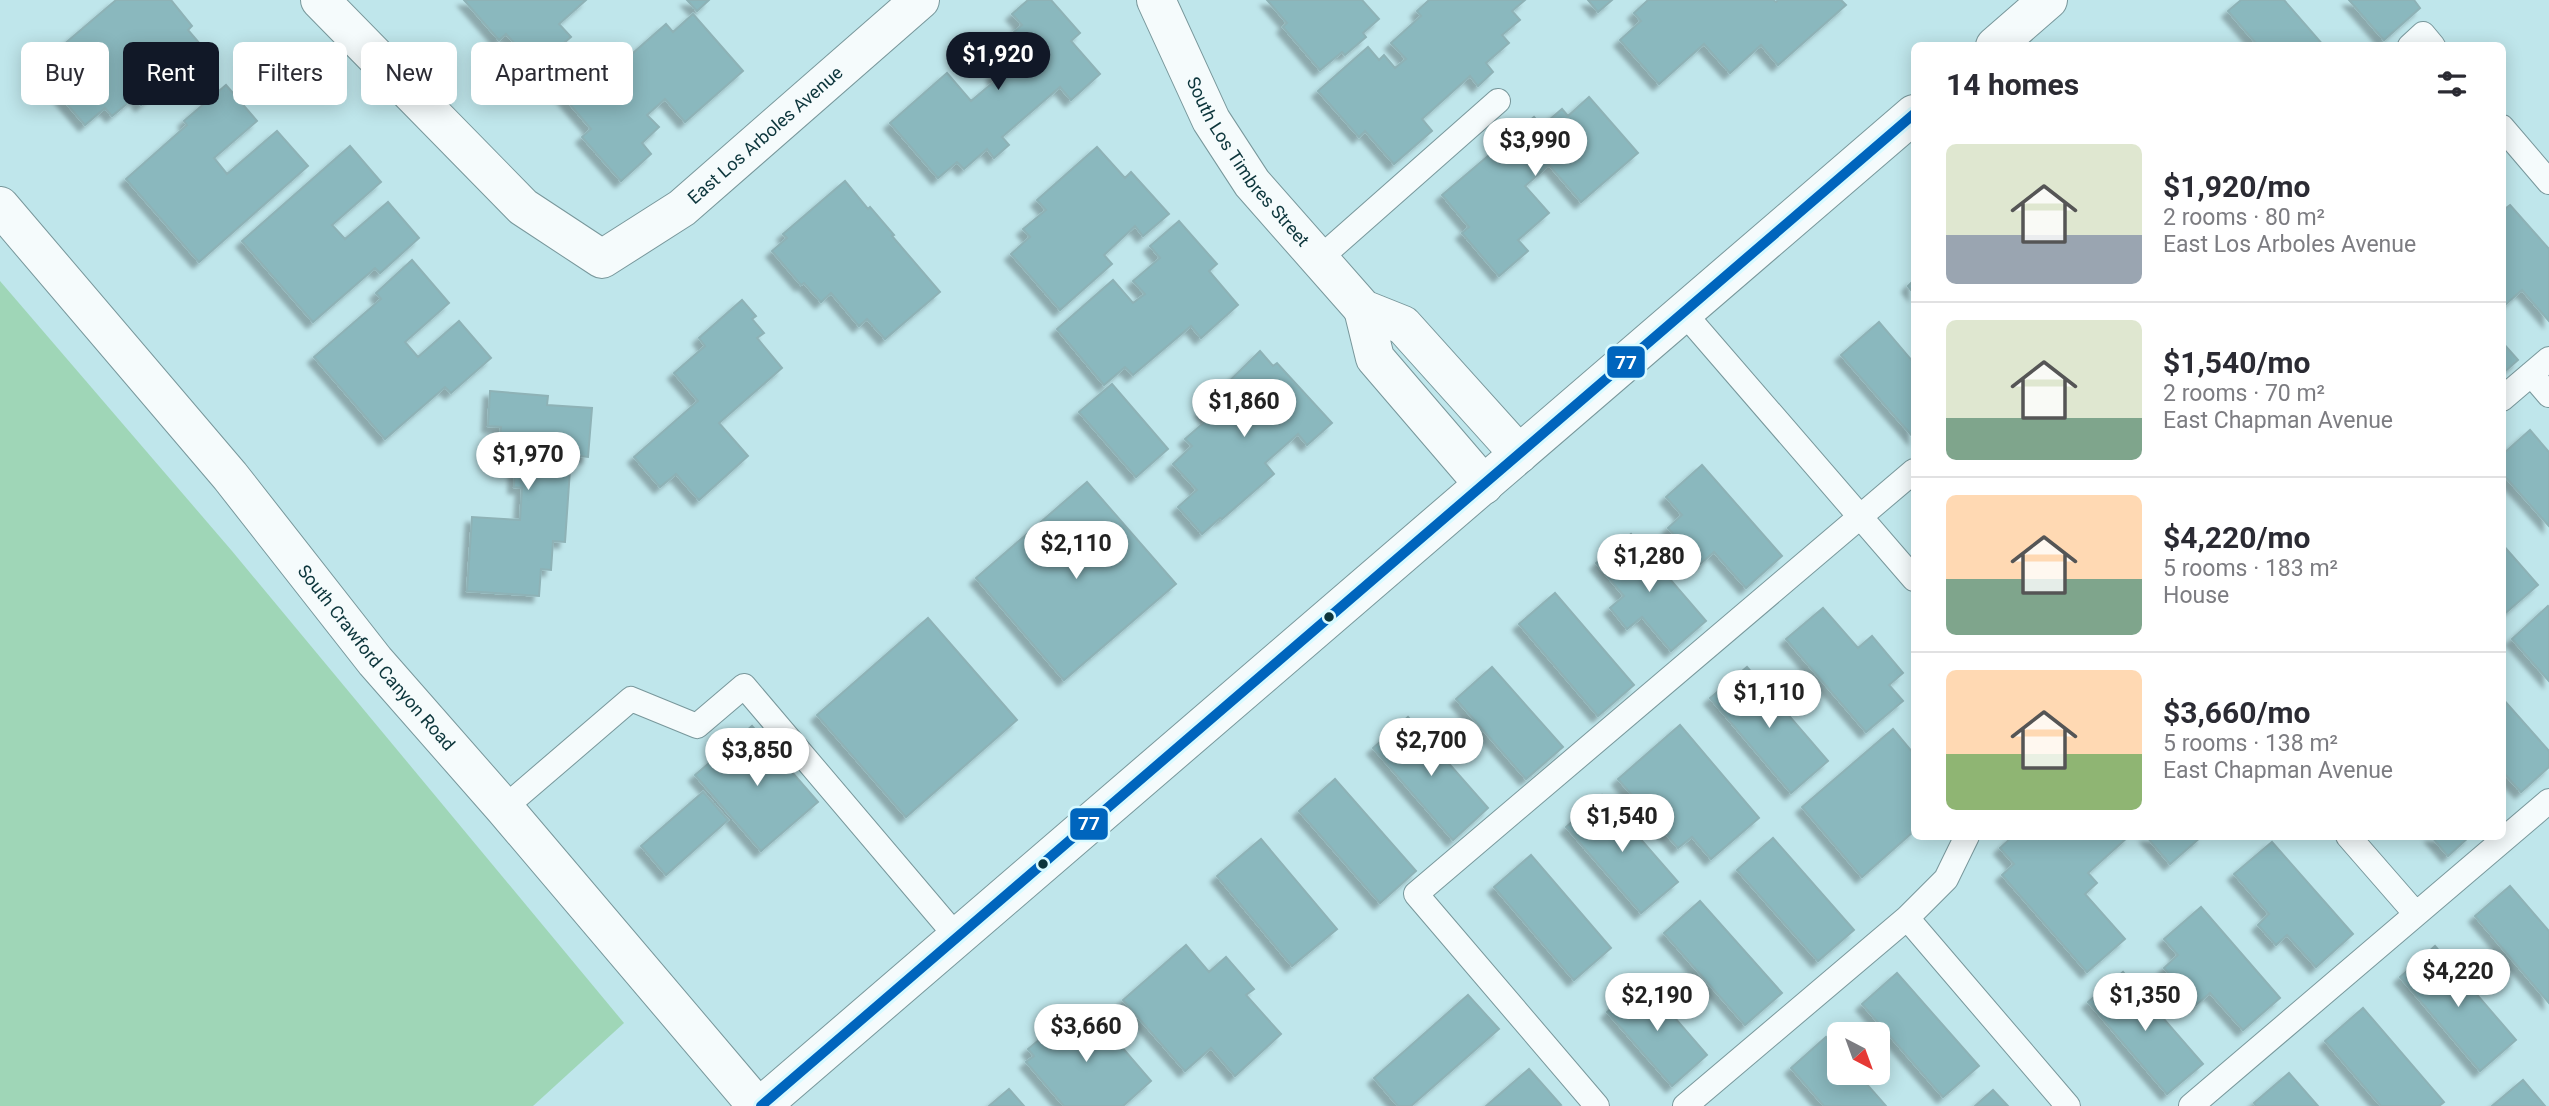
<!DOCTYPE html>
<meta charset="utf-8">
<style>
:root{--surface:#fff;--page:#f7f7f7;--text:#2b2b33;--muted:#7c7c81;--line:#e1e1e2;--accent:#111827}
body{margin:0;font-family:Roboto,sans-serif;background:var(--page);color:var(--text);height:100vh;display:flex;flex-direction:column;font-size:26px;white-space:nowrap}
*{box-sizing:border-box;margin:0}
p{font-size:23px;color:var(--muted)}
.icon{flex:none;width:38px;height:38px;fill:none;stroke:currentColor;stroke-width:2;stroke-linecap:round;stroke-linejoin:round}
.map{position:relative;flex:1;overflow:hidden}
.panel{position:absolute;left:1911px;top:42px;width:595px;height:798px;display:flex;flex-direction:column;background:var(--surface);border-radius:10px;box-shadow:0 4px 18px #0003}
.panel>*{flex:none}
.hud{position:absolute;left:21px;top:42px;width:665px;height:63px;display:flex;gap:14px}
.needle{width:46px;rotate:139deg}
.fabs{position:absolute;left:1827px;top:1022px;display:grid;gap:14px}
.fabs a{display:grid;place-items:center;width:63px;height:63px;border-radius:10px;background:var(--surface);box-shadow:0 4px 18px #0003;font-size:35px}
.price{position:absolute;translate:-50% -60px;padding:0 16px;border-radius:24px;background:#fff;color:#222;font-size:23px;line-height:46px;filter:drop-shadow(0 2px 4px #0008)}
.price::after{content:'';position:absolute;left:50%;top:42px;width:21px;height:16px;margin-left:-10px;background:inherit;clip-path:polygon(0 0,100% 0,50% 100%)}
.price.on{background:var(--accent);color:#fff}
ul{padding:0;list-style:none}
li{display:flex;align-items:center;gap:21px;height:175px;padding:0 35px}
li+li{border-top:2px solid var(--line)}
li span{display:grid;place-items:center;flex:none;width:196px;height:140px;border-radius:10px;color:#555}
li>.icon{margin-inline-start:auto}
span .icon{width:84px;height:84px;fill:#fffc;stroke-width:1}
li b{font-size:30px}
h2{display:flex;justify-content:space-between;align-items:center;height:84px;padding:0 35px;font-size:30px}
.pill{padding:0 24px;border-radius:10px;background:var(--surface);box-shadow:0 4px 18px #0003;font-size:24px;line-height:63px}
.pill.on{background:var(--accent);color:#fff}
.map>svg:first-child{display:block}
.green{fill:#9fd6b7}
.building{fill:#8ab8be;stroke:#8eb2b6;stroke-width:2;filter:url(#shadow)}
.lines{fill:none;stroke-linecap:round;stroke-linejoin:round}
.service-casing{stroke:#78979b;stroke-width:26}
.minor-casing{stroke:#78979b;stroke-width:40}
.secondary-casing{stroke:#78979b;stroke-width:40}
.primary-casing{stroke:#78979b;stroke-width:40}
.service{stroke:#f5fbfc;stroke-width:24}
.minor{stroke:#f5fbfc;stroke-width:38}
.secondary{stroke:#f5fbfc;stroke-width:38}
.primary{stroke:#f5fbfc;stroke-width:38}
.bus-1-casing{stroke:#d8faff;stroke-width:16}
.bus-1{stroke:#0065bd;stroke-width:10}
.bus-dot{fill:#0c353b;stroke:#d8faff;stroke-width:2.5}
.labels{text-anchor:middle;stroke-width:5;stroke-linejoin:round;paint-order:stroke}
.street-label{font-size:18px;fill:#0c353b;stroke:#d8faff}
.line-badge{stroke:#d8faff;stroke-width:2.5}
.badge-label{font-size:19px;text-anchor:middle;font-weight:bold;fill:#fff}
</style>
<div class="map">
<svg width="2549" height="1106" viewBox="0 0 2549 1106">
<defs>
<filter id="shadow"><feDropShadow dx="-6" dy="6" stdDeviation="2" flood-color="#0004"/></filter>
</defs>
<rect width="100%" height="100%" fill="#bfe6eb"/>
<!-- green -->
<path class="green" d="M0 281 232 551 624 1023 533 1106H0Z"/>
<!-- building -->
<path class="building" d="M116 0H171L192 26 188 30 200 44 172 68 169 65 148 82 157 92 141 105 135 97 112 116 105 108 85 125 36 68Z
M464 0H586L559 24 571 37 536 67 506 34 499 40Z
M687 0H709L697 11Z
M1028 0H1051L1080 33 1071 41 1100 74 1071 100 1060 87 1002 137 1009 145 994 158 987 149 964 169 957 162 938 178 890 123 947 73 971 101 996 80 992 75 1009 60 997 47 1022 25 1012 14Z
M1267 0H1362L1379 19 1363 33 1366 37 1345 55 1342 52 1320 70 1283 27 1287 23Z
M1429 0H1525L1512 11 1520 20 1502 35 1509 43 1486 63 1493 72 1478 86 1470 76 1422 119 1432 131 1394 164 1365 131 1359 137 1318 91 1368 47 1379 60 1384 55 1395 68 1406 59 1391 43 1421 16 1417 11Z
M1588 0H1612L1598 12Z
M1648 0H1773L1776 2 1778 0H1841L1846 5 1778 65 1761 45 1730 73 1704 44 1659 84 1620 40 1641 21 1634 13Z
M2241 0H2284L2324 46H2251L2255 42 2228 11Z
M2349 0H2414L2420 8 2384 40Z
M693 14 743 71 685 122 665 99 647 115 659 127 642 143 651 154 621 181 582 137 591 129 562 95 598 64 608 75 666 24 673 32Z
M226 85 257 121 214 158 227 174 277 131 308 166 199 262 126 179 187 125 184 121Z
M1589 97 1638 153 1581 202 1549 165 1525 186 1549 213 1518 240 1528 251 1499 276 1462 233 1469 227 1442 195 1534 117 1542 126 1562 109 1568 116Z
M350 146 381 182 332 225 345 239 388 202 419 238 380 273 375 268 313 322 242 241Z
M1097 147 1125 178 1131 172 1169 214 1143 236 1135 226 1104 255 1112 264 1060 310 1011 254 1030 237 1023 229 1046 210 1037 200Z
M845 181 868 209 870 207 894 235 892 236 940 292 885 339 867 319 859 326 831 293 821 302 804 283 801 285 772 251 787 238 783 234Z
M2510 205 2549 249V321L2522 290 2505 305 2502 302V211Z
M1179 221 1217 264 1209 271 1238 305 1201 338 1191 326 1133 375 1125 367 1104 385 1057 329 1113 280 1133 303 1145 294 1133 281 1160 258 1150 246Z
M412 260 449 303 405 342 418 357 459 321 491 358 451 393 445 387 385 439 314 357 381 299 376 293Z
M1914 280V294L1908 286Z
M742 300 756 316 752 319 764 333 757 338 782 368 719 423 748 456 699 500 676 474 660 487 634 457 698 401 674 373 705 346 699 338Z
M1879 322 1914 363V438L1841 355Z
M2502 342 2518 360 2502 374Z
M1260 351 1273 366 1277 363 1332 423 1307 445 1298 434 1265 463 1274 474 1222 519 1220 518 1202 534 1178 507 1197 490 1173 464 1192 446 1185 439 1208 419 1201 411 1210 402 1209 401Z
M1112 384 1168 449 1136 477 1079 412Z
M490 391 548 396 547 405 592 408 588 457 571 455 565 542 553 541 551 570 541 569 539 596 467 591 472 517 520 520 522 488 514 487 515 465 498 464 501 427 488 426Z
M2530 430 2549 452V526L2502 473V455Z
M1702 465 1782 556 1746 588 1714 552 1700 564 1668 528 1682 515 1666 497Z
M1087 482 1176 584 1064 680 976 578Z
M1631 534 1706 621 1671 651 1642 617 1627 629 1610 608 1624 596 1596 563Z
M2502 544 2538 585 2502 616Z
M1555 593 1634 685 1598 716 1519 624Z
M2548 606 2549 607V681L2512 639Z
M1823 608 1858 648 1872 636 1903 673 1889 685 1903 701 1866 732 1786 639Z
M928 618 1017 720 906 817 817 715Z
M1492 667 1563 747 1526 779 1456 699Z
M1747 667 1828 761 1791 793 1710 698Z
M2502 698 2549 751V767L2521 792 2502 771Z
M1408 717 1488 808 1453 840 1373 748Z
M1680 725 1759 818 1711 859 1692 837 1678 848 1618 779Z
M752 726 818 802 761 851 695 775Z
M1893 729 1914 754V831L1862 877 1802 807Z
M1335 779 1416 871 1380 903 1299 811Z
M703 792 728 820 666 875 641 846Z
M1602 795 1678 882 1641 913 1566 827Z
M2013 836H2129L2088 873 2097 883 2085 894 2125 939 2087 972 2002 875 2014 864 2000 848Z
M2146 836H2202L2170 864Z
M2431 836H2470L2448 856Z
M1773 838 1854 930 1818 961 1737 870Z
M1261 839 1337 929 1292 966 1217 876Z
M2272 842 2353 934 2316 967 2287 935 2276 945 2258 925 2269 914 2234 874Z
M1531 855 1611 948 1574 980 1494 887Z
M2510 886 2549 931V1003L2475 916Z
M1700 901 1782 993 1745 1025 1664 933Z
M2201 907 2280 998 2243 1030 2210 993 2196 1005 2164 968 2178 955 2164 939Z
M1186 945 1209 972 1226 957 1254 989 1246 995 1281 1034 1235 1076 1211 1048 1185 1071 1123 1000Z
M2435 946 2516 1040 2480 1071 2400 977Z
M2123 972 2203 1064 2167 1094 2088 1002Z
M1897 973 1979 1066 1943 1097 1862 1004Z
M1643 981 1707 1055 1672 1086 1607 1012Z
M1468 995 1499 1029 1411 1106H1398L1374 1078Z
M1078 1007 1083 1014 1089 1009 1151 1081 1123 1106H1064L1026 1062 1034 1056 1028 1049Z
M2363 1008 2444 1102 2439 1106H2381L2325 1041Z
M1826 1037 1839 1052V1073H1857L1886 1106H1824L1791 1068Z
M1529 1069 1561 1105 1559 1106H1486Z
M2289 1073 2318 1106H2256L2254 1103Z
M2523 1080 2545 1106H2492Z
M1009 1089 1024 1106H989Z
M1993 1090 2008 1106H1975Z"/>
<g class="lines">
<defs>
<path id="service" d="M2410 46 2423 34 2433 46
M2502 127 2549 182
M1319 259 1498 101
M1684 313 1914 579
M2531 374 2549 395
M2502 399 2549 359
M504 808 631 699 697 726 744 686 957 937
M2348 836 2416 914
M1907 918 2068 1106
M1597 1106 1416 894 1914 471
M1685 1106 1907 918 1946 879 1967 836
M2191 1106 2549 801"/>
<g id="minor">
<path id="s1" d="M320 0 523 207 602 259 682 208 920 0"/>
<path id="s2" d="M1156 0 1211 120 1252 183 1363 309 1403 325 1519 454"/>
<path d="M1363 309 1375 358 1484 485"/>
</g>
<g id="secondary">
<path id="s3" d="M0 206 230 476 375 661 504 808 757 1106"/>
</g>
<path id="primary" d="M1995 46 2048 0
M761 1106 1914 114"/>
</defs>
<!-- service casing -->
<use href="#service" class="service-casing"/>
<!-- minor casing -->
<use href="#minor" class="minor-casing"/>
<!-- secondary casing -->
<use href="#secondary" class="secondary-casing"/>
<!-- primary casing -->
<use href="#primary" class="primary-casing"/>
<!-- service -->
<use href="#service" class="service"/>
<!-- minor -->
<use href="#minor" class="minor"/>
<!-- secondary -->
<use href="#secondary" class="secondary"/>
<!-- primary -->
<use href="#primary" class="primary"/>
<defs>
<path id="bus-1" d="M761 1106 1914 114"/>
</defs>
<!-- bus-1 casing -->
<use href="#bus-1" class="bus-1-casing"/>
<!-- bus-1 -->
<use href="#bus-1" class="bus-1"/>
</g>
<!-- markers -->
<g class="bus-dot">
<circle cx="1329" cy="617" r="6"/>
<circle cx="1043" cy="864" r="6"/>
</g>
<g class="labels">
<!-- street labels -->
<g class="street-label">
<text dy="6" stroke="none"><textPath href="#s1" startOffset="590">East Los Arboles Avenue</textPath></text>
<text dy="6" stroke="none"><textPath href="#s2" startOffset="187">South Los Timbres Street</textPath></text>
<text dy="6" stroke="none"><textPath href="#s3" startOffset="588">South Crawford Canyon Road</textPath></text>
</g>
</g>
<g class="line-badge">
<rect x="1606" y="345" width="40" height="34" rx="7" fill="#0065bd"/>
<rect x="1069" y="807" width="40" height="34" rx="7" fill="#0065bd"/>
</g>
<g class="badge-label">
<text x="1626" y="369">77</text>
<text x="1089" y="830">77</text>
</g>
</svg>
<div class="fabs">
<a><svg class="needle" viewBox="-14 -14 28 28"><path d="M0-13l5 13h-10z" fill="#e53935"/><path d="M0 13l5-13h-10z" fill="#7c7c81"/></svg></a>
</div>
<b class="price on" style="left:998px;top:92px">$1,920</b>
<b class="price" style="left:1535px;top:178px">$3,990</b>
<b class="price" style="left:1244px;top:439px">$1,860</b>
<b class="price" style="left:528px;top:492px">$1,970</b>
<b class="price" style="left:1076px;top:581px">$2,110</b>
<b class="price" style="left:1649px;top:594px">$1,280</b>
<b class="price" style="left:1769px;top:730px">$1,110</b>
<b class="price" style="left:1431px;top:778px">$2,700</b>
<b class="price" style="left:757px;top:788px">$3,850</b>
<b class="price" style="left:1622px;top:854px">$1,540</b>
<b class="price" style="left:2458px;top:1009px">$4,220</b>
<b class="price" style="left:1657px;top:1033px">$2,190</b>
<b class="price" style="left:2145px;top:1033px">$1,350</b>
<b class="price" style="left:1086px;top:1064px">$3,660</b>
<div class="hud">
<a class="pill">Buy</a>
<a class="pill on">Rent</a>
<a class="pill">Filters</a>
<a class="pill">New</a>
<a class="pill">Apartment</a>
</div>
<section class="panel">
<h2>14 homes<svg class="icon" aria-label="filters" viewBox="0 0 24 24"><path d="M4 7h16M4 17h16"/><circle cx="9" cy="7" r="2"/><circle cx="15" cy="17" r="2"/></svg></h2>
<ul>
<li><span style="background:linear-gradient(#dfe7d0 65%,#9aa5b1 0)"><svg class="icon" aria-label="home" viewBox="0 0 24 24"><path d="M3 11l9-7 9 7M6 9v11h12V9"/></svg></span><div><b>$1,920/mo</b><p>2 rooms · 80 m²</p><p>East Los Arboles Avenue</p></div></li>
<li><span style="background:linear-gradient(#dfe7d0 70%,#7fa58c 0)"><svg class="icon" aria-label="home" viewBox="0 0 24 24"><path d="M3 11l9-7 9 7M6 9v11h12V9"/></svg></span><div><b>$1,540/mo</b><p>2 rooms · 70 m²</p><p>East Chapman Avenue</p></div></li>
<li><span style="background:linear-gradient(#ffd9b3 60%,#7fa58c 0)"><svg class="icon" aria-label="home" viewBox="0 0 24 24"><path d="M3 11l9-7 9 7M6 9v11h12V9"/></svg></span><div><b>$4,220/mo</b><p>5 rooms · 183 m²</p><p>House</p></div></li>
<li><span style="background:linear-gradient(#ffd9b3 60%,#8fb573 0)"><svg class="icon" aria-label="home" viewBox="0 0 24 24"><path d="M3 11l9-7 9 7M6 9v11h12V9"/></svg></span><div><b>$3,660/mo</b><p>5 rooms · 138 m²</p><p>East Chapman Avenue</p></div></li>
</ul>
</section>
</div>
